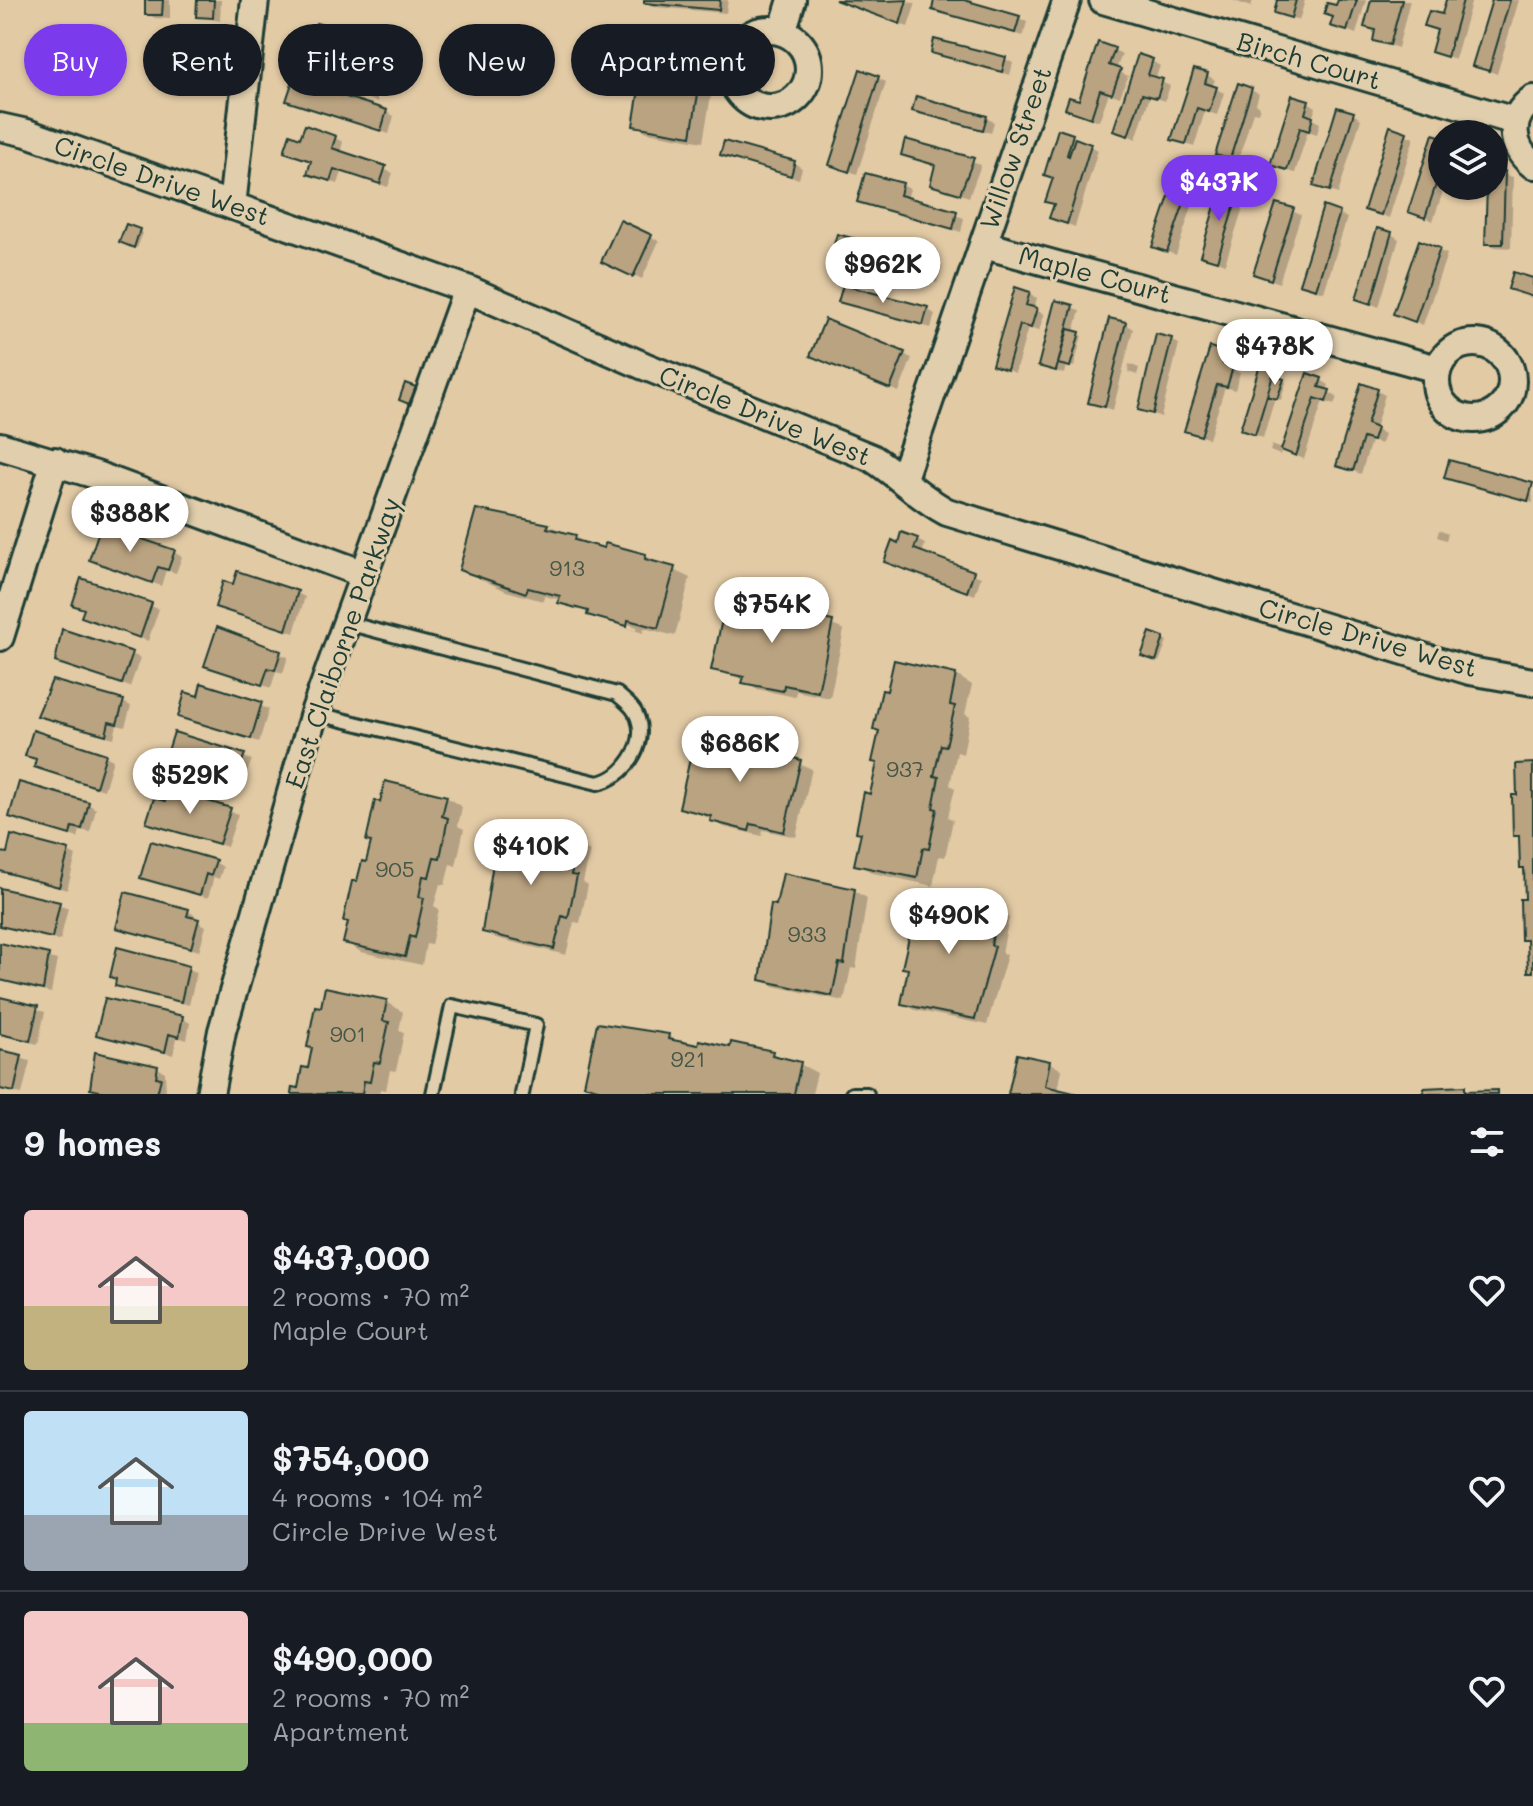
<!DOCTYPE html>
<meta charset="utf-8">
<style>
:root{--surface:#171b24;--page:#20242c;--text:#f1f3f6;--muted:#9ea1a6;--line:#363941;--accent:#7c3aed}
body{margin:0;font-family:Mali,sans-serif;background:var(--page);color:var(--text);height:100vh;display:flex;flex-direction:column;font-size:30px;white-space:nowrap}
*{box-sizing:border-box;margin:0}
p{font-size:26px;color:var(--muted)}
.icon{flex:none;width:44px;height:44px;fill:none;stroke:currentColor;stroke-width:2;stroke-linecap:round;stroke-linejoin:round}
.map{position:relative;height:1094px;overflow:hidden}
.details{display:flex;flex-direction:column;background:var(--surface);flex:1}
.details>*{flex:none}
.guide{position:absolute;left:24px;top:24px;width:800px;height:72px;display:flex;gap:16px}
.tools{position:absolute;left:1428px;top:120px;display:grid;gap:16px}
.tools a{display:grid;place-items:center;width:80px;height:80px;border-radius:50%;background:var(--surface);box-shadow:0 2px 6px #0004;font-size:40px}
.price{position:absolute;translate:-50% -68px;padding:0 18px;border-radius:28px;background:#fff;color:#222;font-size:26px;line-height:52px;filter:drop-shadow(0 2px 4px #0008)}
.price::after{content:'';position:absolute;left:50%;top:48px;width:24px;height:18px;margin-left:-12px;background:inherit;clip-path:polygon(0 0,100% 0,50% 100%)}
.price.on{background:var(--accent);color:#fff}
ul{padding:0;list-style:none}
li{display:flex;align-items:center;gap:24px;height:200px;padding:0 24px}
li+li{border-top:2px solid var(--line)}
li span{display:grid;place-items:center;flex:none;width:224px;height:160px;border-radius:8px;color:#555}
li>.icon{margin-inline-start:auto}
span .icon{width:96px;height:96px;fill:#fffc;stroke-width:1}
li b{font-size:34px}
h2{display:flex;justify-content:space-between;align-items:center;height:96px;padding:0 24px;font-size:34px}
.tag{padding:0 28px;border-radius:36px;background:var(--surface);box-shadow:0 2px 6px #0004;font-size:28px;line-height:72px}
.tag.on{background:var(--accent);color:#fff}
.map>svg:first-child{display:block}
.shadow{fill:#0003}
.building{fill:#baa380;stroke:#1f3d34;stroke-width:2}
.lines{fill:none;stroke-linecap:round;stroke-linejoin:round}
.service-casing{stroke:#1f3d34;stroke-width:18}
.minor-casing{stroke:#1f3d34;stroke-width:32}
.service{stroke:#e0ceac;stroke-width:12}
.minor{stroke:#e0ceac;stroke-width:26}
.labels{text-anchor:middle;stroke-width:6;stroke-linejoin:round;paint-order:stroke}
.number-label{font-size:22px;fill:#465647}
.street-label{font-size:26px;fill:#1f3d34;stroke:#e0ceac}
</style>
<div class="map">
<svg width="1533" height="1094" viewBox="0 0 1533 1094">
<rect width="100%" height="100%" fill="#e2caa5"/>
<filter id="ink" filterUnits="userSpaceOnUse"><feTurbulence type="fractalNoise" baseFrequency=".0125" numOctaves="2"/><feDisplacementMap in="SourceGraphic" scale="16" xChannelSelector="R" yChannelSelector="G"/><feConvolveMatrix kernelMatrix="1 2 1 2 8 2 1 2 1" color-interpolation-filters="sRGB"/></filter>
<g filter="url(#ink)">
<!-- shadow -->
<path class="shadow" d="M147 0H170V19L155 18 147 14Z
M199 0H221L220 21 198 16Z
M646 0H728L726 13 654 7Z
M876 0 916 3 908 27 837 1Z
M936 0H957L1019 18 1027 22 1023 36 942 13 934 9Z
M1232 0H1253L1251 7Z
M1276 0H1305L1299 21 1276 12 1279 1Z
M1340 0H1366L1356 34 1333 25Z
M1373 0H1410L1398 48 1375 40 1377 32 1366 26Z
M1448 0H1472L1455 59 1433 51 1439 31 1427 25 1443 17Z
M1494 0H1519L1497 74 1474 65Z
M315 35 356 36 351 57 355 58 360 37 358 52 400 66 396 80 293 49 326 41Z
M1114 50 1122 54 1116 70 1128 76 1120 97 1109 93 1099 121 1075 112Z
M103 51 107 53 103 87 90 85 87 83Z
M933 52 1005 59 1013 63 1010 75Z
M704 54 717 61 703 142 647 132 635 125 665 71Z
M1152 61 1160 66 1155 79 1170 86 1165 101 1150 96 1136 139 1115 130Z
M1207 75 1215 80 1212 87 1224 93 1217 115 1205 111 1194 147 1173 139Z
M878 78 886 82 857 174 831 164Z
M1251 90 1259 94 1256 104 1260 107 1258 113 1253 112 1238 162 1218 154Z
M364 91 377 95V102L363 97Z
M288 100 387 112 394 116 389 134Z
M1308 102 1316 107 1312 119 1320 123 1317 134 1308 131 1295 173 1281 169 1273 164Z
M914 110 986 118 994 122 991 133Z
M1353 114 1361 119 1338 194 1315 185Z
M1391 129 1414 138 1389 218 1366 209Z
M1072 136 1098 150 1075 227 1052 218 1056 205 1048 201 1054 179 1046 174Z
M335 138 343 142 340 153 393 173 388 187 342 172 338 184 317 177 309 173 313 162 286 151 301 140Z
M1442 139 1445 186 1433 221 1411 211Z
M906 141 981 165 969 197 932 184 937 166 903 154Z
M722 154 794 163 802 168 799 179Z
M1494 172 1513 177 1511 248 1495 247 1487 243 1489 186H1494Z
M1194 173 1212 181 1208 195 1197 191 1176 255 1162 250Z
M902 185 910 189 907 199 964 218 961 232 859 201Z
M1238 193 1246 198 1225 264 1202 255Z
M1278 205 1301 215 1279 283 1264 277Z
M1339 214 1347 218 1324 292 1309 288 1301 283Z
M127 226 143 233 137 248 125 243Z
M1391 234 1399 239 1379 307 1358 298Z
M651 237 659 241 642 279 609 263Z
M1420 243 1447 254 1423 325 1395 313Z
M834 254 934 262 942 266 937 283Z
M1029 294 1037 298 1034 309 1044 314 1039 331 1028 328 1015 373 994 364Z
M841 301 927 309 935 314 931 328Z
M1072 307 1080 311 1074 332 1082 335 1074 367 1066 365 1064 374 1040 365Z
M826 321 912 358 899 392 820 360Z
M1125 324 1133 329 1113 410 1090 402Z
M1171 340 1179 344 1161 417 1140 409Z
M1226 354 1233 358 1230 368 1240 373 1235 390 1225 387 1209 439 1186 430Z
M1129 364 1139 368 1137 375 1128 372Z
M1276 364 1284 369 1280 380 1286 382 1281 400 1275 398 1263 438 1242 429Z
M1321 380 1329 385 1326 391 1337 397 1334 405 1323 401 1304 459 1291 454Z
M1377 391 1385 395 1375 429 1384 434 1381 444 1371 441 1361 474 1338 465Z
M1272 445 1282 449 1280 455 1270 451Z
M1446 477 1532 485 1533 503 1454 481Z
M548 525 605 551 607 546 646 556 690 578 675 636 644 628 643 633 577 611 636 631 637 627 575 606V610L561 600 544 596 543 601 506 591 462 570Z
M1439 530 1448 534 1446 540 1437 537Z
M917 540 925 544 922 554 981 577 975 595 894 566 899 545Z
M174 552 182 557 176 573 166 570 161 586 99 563Z
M82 581 159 609 148 641 83 616 86 610 74 604Z
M297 593 305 597 294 633 217 606Z
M800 611 844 630 830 698 796 691 795 697 757 689 745 680 713 669Z
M1151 634 1167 641 1159 662 1146 657Z
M260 646 288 657 283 673 276 671 271 688 207 665Z
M132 654 140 658 130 687 57 661Z
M956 675 972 685 965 714 970 717 963 754 957 752 950 785 955 788 948 817 953 820 945 857 939 856 933 886 873 873 857 864 863 834 858 831 872 796Z
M203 686 269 709 259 742 180 716 199 699Z
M43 700 123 702 131 706 125 727 117 725 114 738 47 720 39 715Z
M175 734 252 760 238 794 165 769Z
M696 739 769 750 812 769 796 837 763 830 762 836 724 827 712 819 681 807Z
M28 755 105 756 113 760 104 790 44 771 36 766 38 761Z
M170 792 238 814 227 847 149 822 166 804Z
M446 797 462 807 458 826 464 829 456 866 450 864 445 885 440 884 434 906 439 909 431 945 426 944 422 965 361 952 345 942 358 884 368 864Z
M88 804 96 809 90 832 80 830 78 838 12 816Z
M578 844 590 851 583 882 588 885 580 923 574 922 566 955 496 938 484 931Z
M68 852 76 856 67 890 0 871V854Z
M215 862 223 867 219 879 214 877 208 898 142 877Z
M0 890 68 908 60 941 0 927Z
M854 891 867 898 856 969 851 968 844 1001 774 986 762 979Z
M188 911 196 916 195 920 206 926 199 951 118 927Z
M997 911 1009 918 1002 953 1007 955 987 1025 915 1010 903 1003 910 970 904 967Z
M0 945 57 960 51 993 0 981Z
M119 950 197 972 189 1005 117 985Z
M0 999 45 1012 38 1044 0 1035Z
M386 1002 403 1012 399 1030 404 1033 396 1071 390 1070 386 1090 380 1089 379 1094H293L300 1090 309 1071Z
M182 1018 190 1023 187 1040 177 1037 173 1055 98 1034Z
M668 1036 683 1044 800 1064 817 1073 812 1094H607L586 1084Z
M0 1052 30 1061 22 1094 0 1090Z
M96 1055 157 1068 165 1072 166 1094 100 1093 92 1088 91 1080Z
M1018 1056 1050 1063 1062 1070 1058 1090 1075 1094H1010Z"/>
<!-- building -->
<path class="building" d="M145 0H163L162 15H145Z
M197 0H214L213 18 196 17Z
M644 0H720L719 10 644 3Z
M835 0 885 1 907 0 900 24Z
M934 0H964L1020 16 1015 33 932 10Z
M1277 0H1296L1291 18 1274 13Z
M1338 0H1357L1347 31 1330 26 1333 17 1324 14 1327 3 1336 5Z
M1371 0H1402L1390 45 1373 41 1375 30 1364 27Z
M1446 0H1463L1447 57 1431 52 1437 30 1424 26 1429 11 1442 14Z
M1492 0H1510L1489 71 1472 66Z
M316 23 359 34 356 47 312 36Z
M296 32 393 59 388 77 291 50Z
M934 39 1006 57 1002 72 931 53Z
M1098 42 1115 48 1109 65 1121 69 1112 94 1100 90 1091 118 1065 109 1069 97 1079 100Z
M668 45 705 52 691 136 633 126 643 65 664 69Z
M89 47 104 49 100 86 84 84Z
M1138 54 1153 59 1148 75 1163 79 1157 98 1142 94 1128 136 1113 131Z
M860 69 879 76 849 172 829 165Z
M1194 69 1208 73 1205 83 1217 87 1209 112 1197 108 1186 144 1171 140Z
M293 80 387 110 381 131 286 101Z
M1238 83 1252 88 1230 159 1215 155Z
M1292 95 1309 100 1305 114 1313 117 1309 131 1300 128 1287 170 1270 165Z
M916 96 987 116 983 130 912 111Z
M1337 107 1354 112 1330 191 1313 186Z
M305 125 336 136 332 148 386 166 380 184 334 169 330 181 307 174 311 161 284 152 290 134 300 138Z
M1390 126 1407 132 1381 215 1364 210Z
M1058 129 1073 134 1067 155 1069 156 1075 138 1091 144 1067 224 1049 218 1054 204 1045 202 1053 178 1044 175Z
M1433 134 1442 137V166L1425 218 1408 212Z
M905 139 974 158 960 194 930 185 935 165 901 155Z
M724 141 795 161 791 176 720 155Z
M1179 166 1195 171 1167 252 1152 247Z
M1494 170 1505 171 1503 244H1485L1487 186H1494Z
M865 173 903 183 900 195 957 211 953 229 857 202Z
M1196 173 1210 178 1205 195 1190 190Z
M1221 186 1239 191 1217 261 1200 256Z
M1276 203 1294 208 1271 280 1253 274Z
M1323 206 1340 212 1316 289 1299 284Z
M620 220 652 235 633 277 601 262Z
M126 224 140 229 134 248 119 242Z
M1377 228 1392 232 1371 304 1356 299Z
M837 234 935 260 929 280 831 255Z
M1419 240 1440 248 1415 322 1393 314Z
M1513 272 1533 278V297L1508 289Z
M843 285 928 307 923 325 838 302Z
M1015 287 1030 292 1026 305 1037 308 1031 328 1020 325 1007 370 992 365Z
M1055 300 1073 305 1056 371 1038 366Z
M1109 318 1126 322 1105 407 1088 403Z
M825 319 905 352 890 389 810 356Z
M1068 329 1080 332 1070 367 1058 364Z
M1156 334 1172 338 1153 414 1138 410Z
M1210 347 1226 352 1223 364 1233 367 1227 387 1217 385 1201 436 1184 431Z
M1262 358 1277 362 1255 435 1240 430Z
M1307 373 1322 378 1319 387 1330 390 1326 402 1315 398 1296 456 1281 450Z
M1273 375 1284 379 1277 399 1267 396Z
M405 383 416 387 409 404 399 400Z
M1361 383 1378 389 1367 424 1377 428 1373 441 1363 438 1353 471 1336 466Z
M1449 460 1533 483 1528 501 1444 478Z
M476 509 549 524 547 528 576 535 575 540 604 548 605 543 646 554 645 559 675 567 658 628 628 620 627 626 587 615 588 611 558 603 560 596 528 588 526 593 459 570Z
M101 525 175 550 168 570 158 567 152 583 89 560Z
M901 532 918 538 914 549 974 571 967 592 884 562 892 540 898 543Z
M237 571 298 591 286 630 215 607 223 581 233 584Z
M81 578 152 603 140 638 81 617 84 609 72 605Z
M727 597 801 609 800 614 833 621 818 692 784 685 783 691 742 683 744 677 711 670Z
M217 627 281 651 275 670 268 668 262 685 204 666Z
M62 629 133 652 122 684 55 662Z
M1150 632 1164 637 1156 661 1141 656Z
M894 660 956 674 950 705 955 706 946 746 941 745 934 776 939 777 933 808 937 809 929 849 923 848 917 878 854 865 861 833 856 832 864 792 870 794 877 763 872 762 879 731 873 729 882 690 887 691Z
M52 680 124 700 117 724 109 722 106 735 37 716Z
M201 683 262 702 251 739 178 717 185 692 198 696Z
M33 730 106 754 96 787 34 767 36 759 25 756Z
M174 732 245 754 230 791 162 770Z
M695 736 727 744 728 739 801 760 784 832 751 824 749 831 710 821 711 816 679 808Z
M1533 763V972H1528L1527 940H1521L1520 899H1525L1524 868H1520L1519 836H1513L1512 795H1517L1516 764Z
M385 781 447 796 442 816 448 818 440 858 434 857 429 877 423 876 419 897 424 898 415 938 410 936 405 957 343 943 348 922 343 921 352 881H357L362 861 366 862 371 842 366 841 375 800 380 802Z
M19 782 89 802 82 829 72 827 70 835 9 817Z
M168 789 231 808 219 844 146 823 154 798 165 801Z
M506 826 578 842 571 875 577 876 568 918 562 916 554 949 482 932 494 857 498 858Z
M11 835 69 850 59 887 0 871V852L7 853Z
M151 841 216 860 211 876 206 874 200 895 140 878Z
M783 873 855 889 844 964 839 963 832 996 760 980 771 904 776 905Z
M0 888 60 902 52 938 0 926Z
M125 892 189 909 187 916 199 919 191 948 116 928Z
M924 893 998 909 991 945 995 946 975 1019 901 1004 908 969 902 968 911 929 916 930Z
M0 943 49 954 43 990 0 980Z
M117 947 189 966 181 1002 115 986 116 979 110 977Z
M325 987 387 1000 383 1021 389 1022 380 1063 374 1062 370 1082 364 1081 362 1094H291L292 1087 298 1088 302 1067 308 1068 312 1048 307 1047 315 1006 321 1007Z
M0 997 38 1006 30 1041 0 1034Z
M105 998 183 1016 179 1037 169 1034 165 1052 96 1035Z
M597 1023 669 1034 668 1039 698 1045 699 1040 730 1047 731 1042 773 1051 772 1055 801 1062 794 1094H614L584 1085Z
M0 1050 22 1055 14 1092 0 1089Z
M95 1052 158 1066 156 1077 161 1078 157 1094H113L90 1089Z
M1017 1054 1050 1061 1045 1086 1078 1094H1008Z
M1465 1086V1091L1497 1090V1094H1392L1424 1093V1088Z"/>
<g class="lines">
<defs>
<path id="service" d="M314 713 598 783C624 778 647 745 638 719 635 708 626 702 617 694L347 623
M433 1094 452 1006 536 1025 522 1094
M852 1094H867"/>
<path id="minor" d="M1103 0 1515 121
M731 69a39 39 0 1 1 78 0a39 39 0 1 1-78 0Z
M782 32 792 0
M1533 99C1507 117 1510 147 1533 165
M0 127 27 133 467 289 644 366 872 458C899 475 918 497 947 512L1470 671 1533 682
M232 206 255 0
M984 245 1437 369
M1436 381a38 38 0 1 1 76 0a38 38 0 1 1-76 0Z
M0 446 96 475 364 574
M903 478 1067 0
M0 637 55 461
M210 1094 222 1031 314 713 467 289"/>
</defs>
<!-- service casing -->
<use href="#service" class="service-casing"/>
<!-- minor casing -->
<use href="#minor" class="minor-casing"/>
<!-- service -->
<use href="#service" class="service"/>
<!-- minor -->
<use href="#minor" class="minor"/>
</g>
</g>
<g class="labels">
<!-- number labels -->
<g class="number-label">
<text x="567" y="576">913</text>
<text x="905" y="777">937</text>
<text x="395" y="877">905</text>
<text x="807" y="942">933</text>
<text x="348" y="1042">901</text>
<text x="688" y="1067">921</text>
</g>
<!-- street labels -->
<g class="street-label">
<text transform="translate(1309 61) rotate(16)" y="9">Birch Court</text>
<text transform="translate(1016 148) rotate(-71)" y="9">Willow Street</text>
<text transform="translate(162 181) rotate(19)" y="9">Circle Drive West</text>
<text transform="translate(1095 275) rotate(15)" y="9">Maple Court</text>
<text transform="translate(765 416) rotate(22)" y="9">Circle Drive West</text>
<text transform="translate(1368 638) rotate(16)" y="9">Circle Drive West</text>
<text transform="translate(343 643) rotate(-71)" y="9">East Claiborne Parkway</text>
</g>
</g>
</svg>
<div class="tools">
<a><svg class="icon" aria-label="layers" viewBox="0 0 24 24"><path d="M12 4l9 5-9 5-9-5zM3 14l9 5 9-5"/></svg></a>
</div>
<b class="price on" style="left:1219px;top:223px">$437K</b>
<b class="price" style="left:883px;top:305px">$962K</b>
<b class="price" style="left:1275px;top:387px">$478K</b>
<b class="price" style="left:130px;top:554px">$388K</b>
<b class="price" style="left:772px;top:645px">$754K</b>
<b class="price" style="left:740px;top:784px">$686K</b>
<b class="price" style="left:190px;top:816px">$529K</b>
<b class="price" style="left:531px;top:887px">$410K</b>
<b class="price" style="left:949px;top:956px">$490K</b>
<div class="guide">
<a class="tag on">Buy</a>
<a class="tag">Rent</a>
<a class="tag">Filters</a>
<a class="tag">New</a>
<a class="tag">Apartment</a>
</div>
</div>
<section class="details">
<h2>9 homes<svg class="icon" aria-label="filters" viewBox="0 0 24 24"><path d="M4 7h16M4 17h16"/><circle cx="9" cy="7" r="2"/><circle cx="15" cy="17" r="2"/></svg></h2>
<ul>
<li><span style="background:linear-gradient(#f6c9c9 60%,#c2b280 0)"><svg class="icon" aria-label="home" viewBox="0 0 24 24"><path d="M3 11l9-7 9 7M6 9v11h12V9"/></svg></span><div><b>$437,000</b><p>2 rooms · 70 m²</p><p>Maple Court</p></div><svg class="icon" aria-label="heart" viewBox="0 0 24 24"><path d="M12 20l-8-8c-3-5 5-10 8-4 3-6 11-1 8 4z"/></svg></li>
<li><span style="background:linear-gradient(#bfe0f5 65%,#9aa5b1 0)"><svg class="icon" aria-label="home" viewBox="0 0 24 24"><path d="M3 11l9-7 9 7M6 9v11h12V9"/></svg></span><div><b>$754,000</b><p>4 rooms · 104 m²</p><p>Circle Drive West</p></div><svg class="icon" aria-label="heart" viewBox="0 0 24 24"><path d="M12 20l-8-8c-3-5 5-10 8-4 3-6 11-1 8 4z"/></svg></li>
<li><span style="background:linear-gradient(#f6c9c9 70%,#8fb573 0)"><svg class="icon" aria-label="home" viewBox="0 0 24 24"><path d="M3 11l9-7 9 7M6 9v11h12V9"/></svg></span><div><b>$490,000</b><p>2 rooms · 70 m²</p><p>Apartment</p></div><svg class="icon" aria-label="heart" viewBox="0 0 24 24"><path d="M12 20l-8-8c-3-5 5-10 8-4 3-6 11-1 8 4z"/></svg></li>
</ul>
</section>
